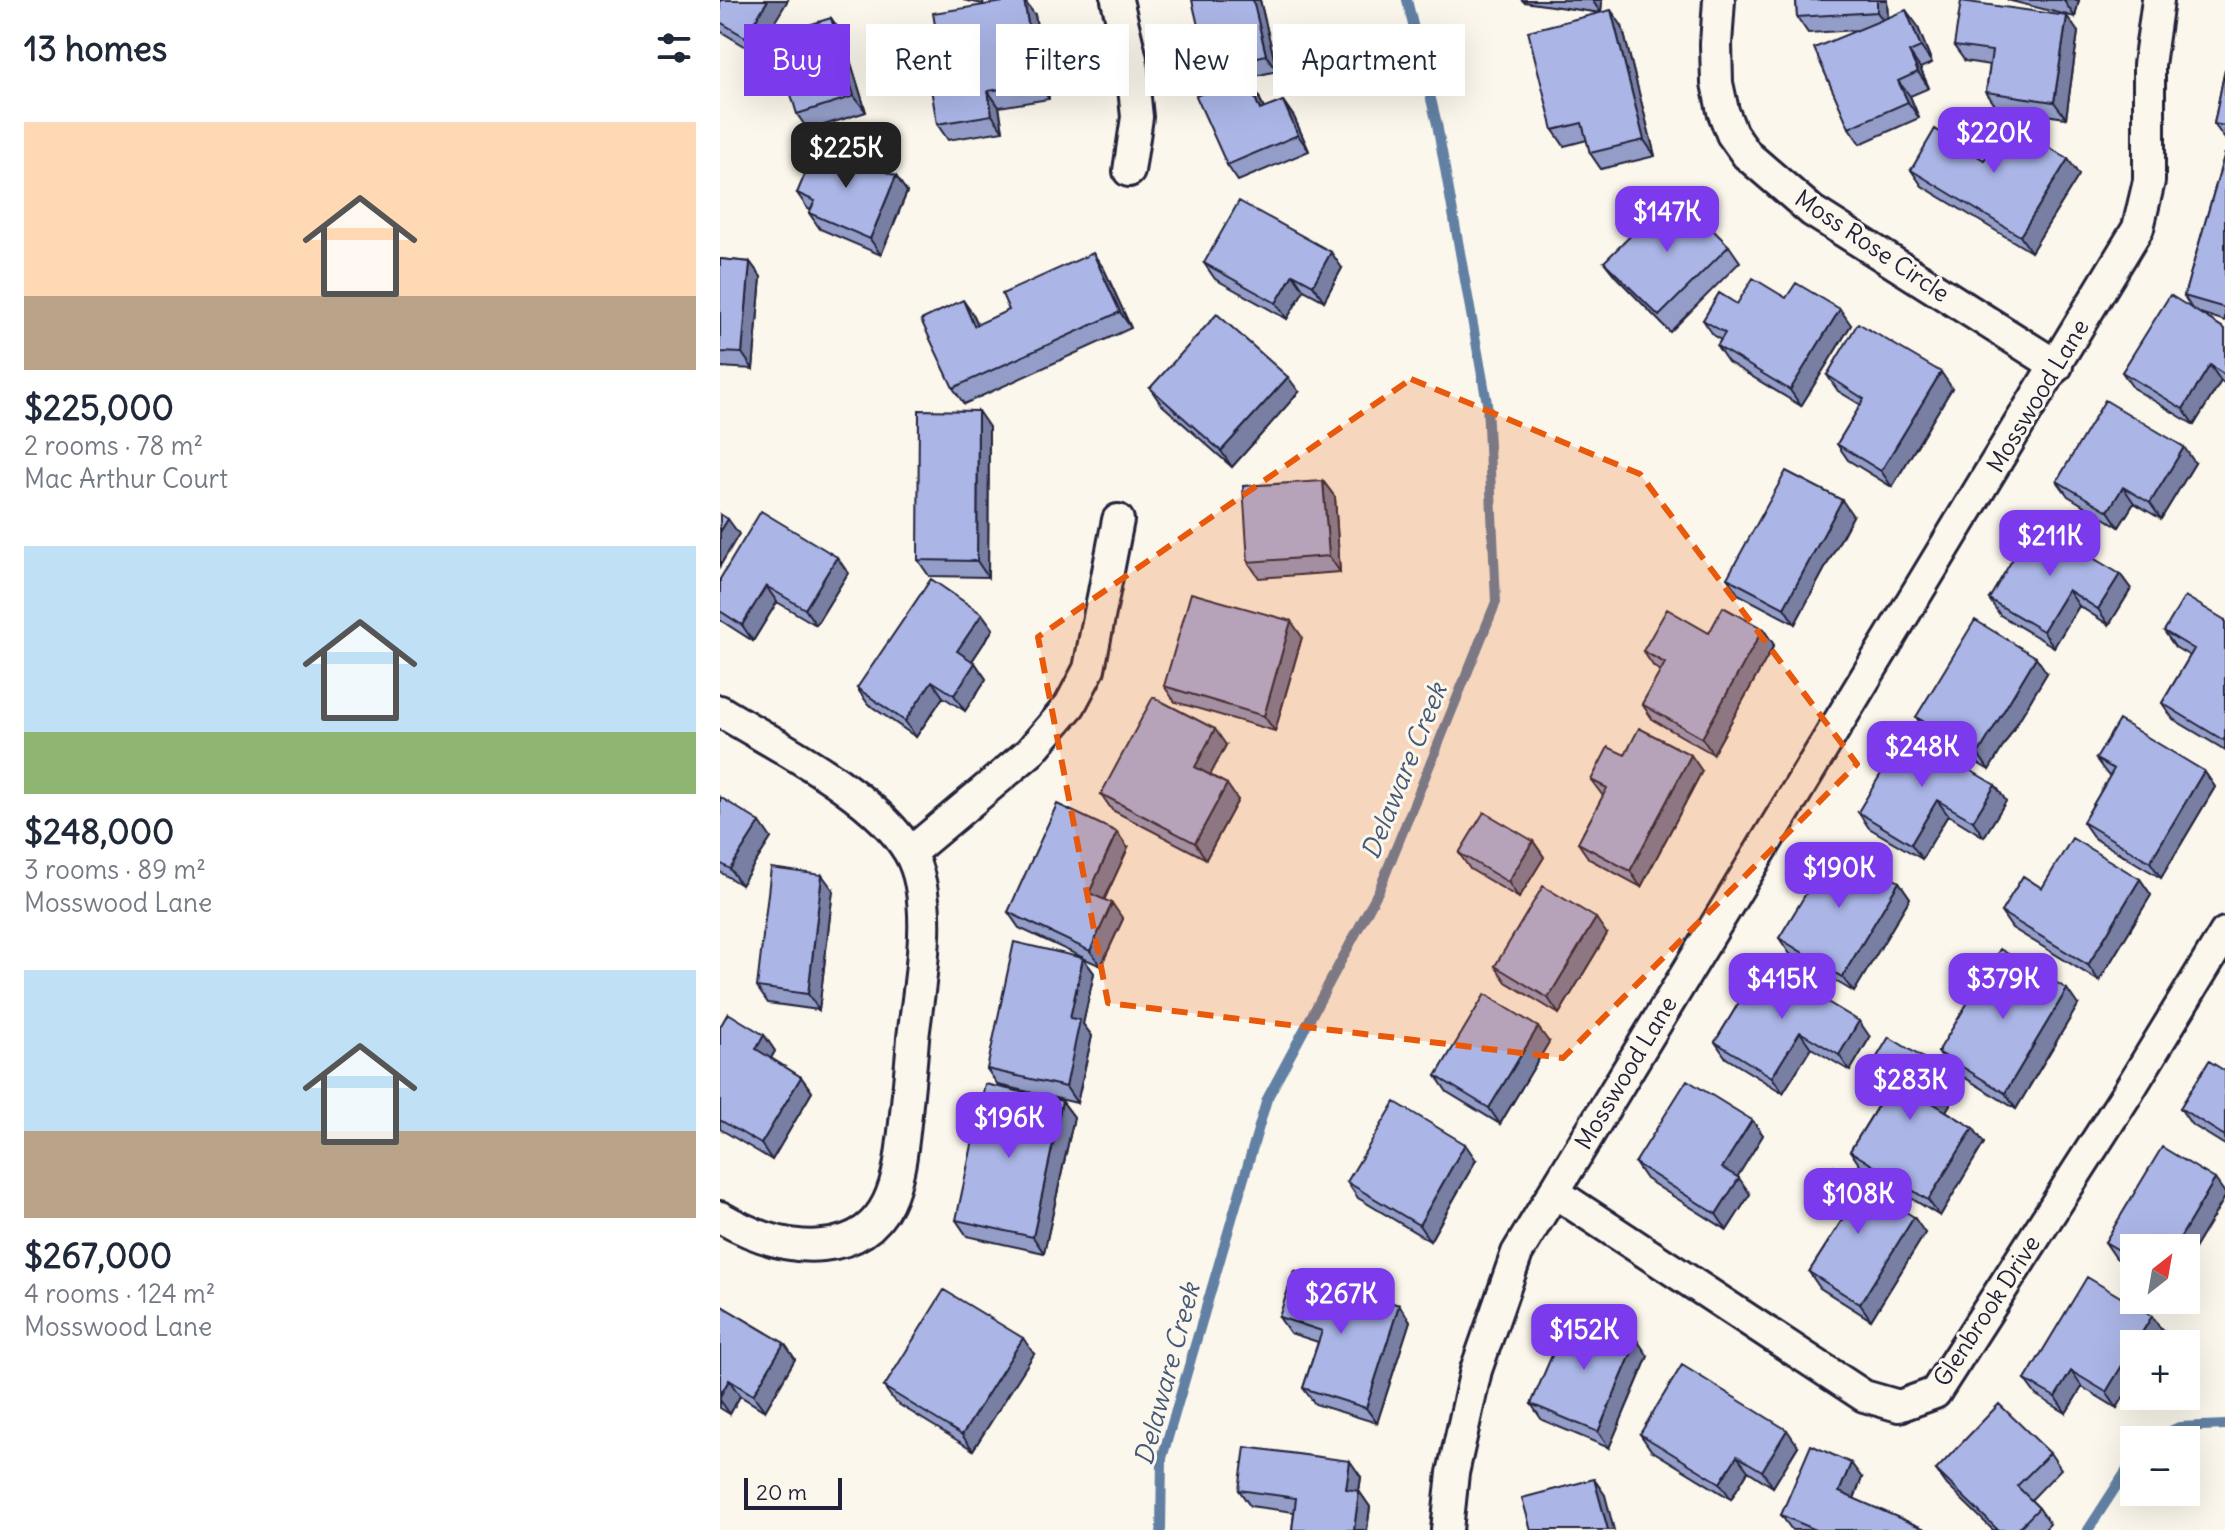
<!DOCTYPE html>
<meta charset="utf-8">
<style>
:root{--surface:#fff;--page:#f6f6f7;--text:#1f2937;--muted:#747a83;--accent:#7c3aed}
body{margin:0;font-family:Delius,sans-serif;background:var(--page);color:var(--text);height:100vh;display:flex;flex-direction:column;font-size:30px;white-space:nowrap}
*{box-sizing:border-box;margin:0}
p{font-size:26px;color:var(--muted)}
.icon{flex:none;width:44px;height:44px;fill:none;stroke:currentColor;stroke-width:2;stroke-linecap:round;stroke-linejoin:round}
.map{position:relative;flex:1;overflow:hidden}
.drawer{display:flex;flex-direction:column;background:var(--surface);width:720px}
.drawer>*{flex:none}
.hud{position:absolute;left:24px;top:24px;width:760px;height:72px;display:flex;gap:16px}
.needle{width:52px;rotate:31deg}
.buttons{position:absolute;left:1400px;top:1234px;display:grid;gap:16px}
.buttons a{display:grid;place-items:center;width:80px;height:80px;border-radius:0px;background:var(--surface);box-shadow:0 8px 32px #0002;font-size:40px}
.scale{position:absolute;left:24px;bottom:20px;width:98px;box-sizing:border-box;padding-left:8px;border:4px solid #22223b;border-top:0;font-size:22px;line-height:28px;white-space:nowrap;color:#22223b;-webkit-text-stroke:6px #fbf7ec;paint-order:stroke}
.price{position:absolute;translate:-50% -68px;padding:0 18px;border-radius:16px;background:var(--accent);color:#fff;font-size:26px;line-height:52px;filter:drop-shadow(0 2px 4px #0008)}
.price::after{content:'';position:absolute;left:50%;top:48px;width:24px;height:18px;margin-left:-12px;background:inherit;clip-path:polygon(0 0,100% 0,50% 100%)}
.price.active{background:#222;color:#fff}
ul{padding:0;list-style:none}
li{display:grid;align-content:center;gap:16px;height:424px;padding:0 24px}
li span{display:grid;place-items:center;height:248px;border-radius:0px;color:#555}
li>.icon{margin-inline-start:auto}
span .icon{width:144px;height:144px;fill:#fffc;stroke-width:1}
li b{font-size:34px}
h2{display:flex;justify-content:space-between;align-items:center;height:96px;padding:0 24px;font-size:34px}
.chip{padding:0 28px;border-radius:0px;background:var(--surface);box-shadow:0 8px 32px #0002;font-size:28px;line-height:72px}
.chip.active{background:var(--accent);color:#fff}
main{display:flex;flex:1;min-height:0}
.map>svg:first-child{display:block}
.lines{fill:none;stroke-linecap:round;stroke-linejoin:round}
.stream{stroke:#6280a3;stroke-width:10}
.minor-casing{stroke:#22223b;stroke-width:36}
.minor{stroke:#fbf7ec;stroke-width:30}
.wall{fill:#939dc7;stroke:#22223b;stroke-width:2}
.shaded-wall{fill:#787fa2;stroke:#22223b;stroke-width:2}
.building{fill:#abb6e7;stroke:#22223b;stroke-width:2}
.marked{fill:#e8590c;fill-opacity:0.2;stroke:#e8590c;stroke-width:6;stroke-dasharray:16 10;stroke-linejoin:round}
.labels{text-anchor:middle;stroke-width:6;stroke-linejoin:round;paint-order:stroke}
.street-label{font-size:24px;fill:#22223b;stroke:#fbf7ec}
.water-label{font-size:26px;font-style:italic;fill:#475978;stroke:#fbf7ec}
</style>
<main>
<section class="drawer">
<h2>13 homes<svg class="icon" aria-label="filters" viewBox="0 0 24 24"><path d="M4 7h16M4 17h16"/><circle cx="9" cy="7" r="2"/><circle cx="15" cy="17" r="2"/></svg></h2>
<ul>
<li><span style="background:linear-gradient(#ffd9b3 70%,#b9a48a 0)"><svg class="icon" aria-label="home" viewBox="0 0 24 24"><path d="M3 11l9-7 9 7M6 9v11h12V9"/></svg></span><div><b>$225,000</b><p>2 rooms · 78 m²</p><p>Mac Arthur Court</p></div></li>
<li><span style="background:linear-gradient(#bfe0f5 75%,#8fb573 0)"><svg class="icon" aria-label="home" viewBox="0 0 24 24"><path d="M3 11l9-7 9 7M6 9v11h12V9"/></svg></span><div><b>$248,000</b><p>3 rooms · 89 m²</p><p>Mosswood Lane</p></div></li>
<li><span style="background:linear-gradient(#bfe0f5 65%,#b9a48a 0)"><svg class="icon" aria-label="home" viewBox="0 0 24 24"><path d="M3 11l9-7 9 7M6 9v11h12V9"/></svg></span><div><b>$267,000</b><p>4 rooms · 124 m²</p><p>Mosswood Lane</p></div></li>
</ul>
</section>
<div class="map">
<svg width="1505" height="1530" viewBox="0 0 1505 1530">
<rect width="100%" height="100%" fill="#fbf7ec"/>
<filter id="ink" filterUnits="userSpaceOnUse"><feTurbulence type="fractalNoise" baseFrequency=".0125" numOctaves="2"/><feDisplacementMap in="SourceGraphic" scale="16" xChannelSelector="R" yChannelSelector="G"/><feConvolveMatrix kernelMatrix="1 2 1 2 8 2 1 2 1" color-interpolation-filters="sRGB"/></filter>
<g filter="url(#ink)">
<g class="lines">
<!-- stream -->
<path class="stream" d="M1431 1440 1459 1427 1505 1425
M441 1530 442 1458 547 1099 659 890 776 602 767 403 717 124 687 0
M1368 1530 1414 1459"/>
<defs>
<path id="minor" d="M397 0 411 59 417 117 409 171
M999 0 996 44 997 83 1003 111 1012 134 1027 155 1092 211 1337 366
M0 711C57 746 155 794 189 852 217 900 199 985 193 1038 191 1066 188 1094 185 1123 179 1179 173 1238 103 1245 67 1249 31 1235 0 1217
M190 853 310 752 350 705 369 669 398 520
M834 1192 1144 1396 1179 1406 1215 1393 1408 1092 1505 933
M727 1530 733 1473 756 1370 797 1253 1418 228 1429 181V65L1438 0"/>
</defs>
<!-- minor casing -->
<use href="#minor" class="minor-casing"/>
<!-- minor -->
<use href="#minor" class="minor"/>
</g>
<!-- wall -->
<path class="wall" d="M0 0 36 53 0 31Z
M243 0H264L263 4Z
M540 0 557 71 527 78 536 90 544 109 563 101 574 117 589 151 518 181 507 165V83L499 84 488 69Z
M802 0H882L881 13 804 2Z
M1076 0H1167L1168 17 1197 25 1212 63 1200 68 1209 88 1190 96 1199 118 1140 144 1129 128 1138 30 1088 33 1077 17Z
M1287 0H1359L1355 17Z
M315 15 329 99 279 107 283 131 228 140 217 124Z
M111 18 122 34 146 112 88 130 77 114Z
M902 26 935 156 881 169 870 153 867 140 844 146 833 130Z
M1358 32 1346 118 1277 108 1266 92 1270 65 1245 61 1234 46Z
M1505 69V139L1494 124Z
M1505 153V321L1480 313 1505 329V384L1501 381 1474 425 1413 388 1402 372 1472 309 1464 296Z
M1348 159 1359 175 1311 252 1202 186 1191 170 1264 160Z
M176 176 187 192 161 255 100 229 89 213 91 210 88 209 77 193Z
M1009 246 1020 262 950 332 896 277 884 262Z
M0 259 30 262 41 277 33 369 0 367Z
M484 263 622 268 604 301 584 290 567 319 495 279Z
M384 269 411 328 244 404 233 388 254 316 258 325Z
M1066 298 1131 325 1081 406 1008 362 997 346 1001 340 994 336 983 320 1017 304Z
M1107 375 1232 388 1172 487 1128 460 1117 444 1141 405 1118 391Z
M430 388 579 392 512 467 441 404Z
M269 427 268 577 209 576 198 560Z
M1475 463 1441 519 1414 503 1399 527 1348 496 1337 481Z
M603 481 615 497 620 572 539 578 528 562Z
M1133 516 1075 624 1018 594 1007 578Z
M128 573 96 625 57 602 33 641 0 620V579Z
M1400 574 1411 589 1389 625 1359 606 1334 647 1280 615 1269 599Z
M262 614 273 629 252 661 255 663 266 679 245 711 223 697 196 737 148 704 137 688Z
M1505 620V750L1453 719 1442 703 1470 656 1455 647 1444 631Z
M1043 629 1054 645 993 754 933 720 922 704 941 671 934 667 923 651 989 633Z
M582 637 555 731 455 702 444 686Z
M1327 673 1269 770 1207 733 1196 717Z
M506 745 490 775 518 800 486 859 392 810 381 794Z
M905 755 982 771 921 887 869 859 858 843 883 796 871 780Z
M1376 759 1484 771 1495 787 1441 878 1374 838 1363 822 1390 776 1387 774Z
M1275 785 1286 801 1264 837 1228 815 1202 859 1149 828 1138 812Z
M0 797 51 838 21 885 0 872Z
M813 841 824 857 799 898 750 869 739 853Z
M408 848 384 900 403 919 381 966 363 958 374 973 363 1024 372 1036 357 1103 278 1085 267 1069 362 957 299 928 288 912Z
M1420 879 1431 895 1379 981 1292 928 1281 912 1322 888Z
M1179 882 1190 898 1134 992 1070 954 1059 938Z
M113 890 99 1010 48 1003 37 987Z
M887 934 839 1014 786 982 775 966Z
M1043 963 1150 1037 1130 1071 1091 1048 1063 1093 1006 1058 995 1042Z
M1358 1005 1296 1109 1229 1068 1218 1052Z
M0 1027 44 1035 55 1051 51 1058 81 1077 92 1092 52 1160 0 1129Z
M829 1042 780 1124 727 1092 716 1076Z
M1505 1071V1145L1471 1124 1460 1108Z
M1145 1077 1239 1089 1226 1111 1253 1128 1264 1143 1220 1216 1141 1167 1130 1151 1163 1097 1156 1092Z
M342 1101 354 1117 324 1253 247 1236 236 1220Z
M1032 1120 1043 1135 1017 1177 1030 1194 1007 1230 926 1179 915 1163Z
M756 1160 710 1241 638 1198 627 1182Z
M1095 1194 1205 1233 1151 1320 1100 1288 1089 1272 1122 1220 1106 1210Z
M1505 1197 1466 1262V1248H1414V1269L1396 1258 1385 1242Z
M0 1305 64 1343 75 1359 45 1411 20 1396 10 1414 0 1408Z
M679 1305 690 1321 657 1423 595 1404 583 1388 598 1342 570 1333 559 1317Z
M1443 1332 1435 1344H1414V1379L1397 1408 1362 1387 1346 1413 1316 1395 1305 1380Z
M314 1354 253 1450 175 1402 164 1387Z
M928 1356 889 1448 822 1420 811 1404Z
M920 1434 1078 1446 1053 1487 1028 1471 1011 1499 931 1450Z
M1330 1453 1341 1469 1311 1500 1319 1508 1330 1524 1324 1530H1273L1227 1485 1216 1470Z
M641 1477 639 1491 650 1507 647 1530H572L574 1512 530 1506 519 1490Z
M1142 1478 1134 1499 1207 1530H1072L1061 1515Z"/>
<!-- shaded-wall -->
<path class="shaded-wall" d="M48 0H68L36 53 25 37Z
M304 0 315 15 329 99 318 83Z
M533 0H540L557 71 546 55Z
M872 0H882L881 13Z
M1157 0H1167L1168 28 1157 12Z
M1344 0H1359L1355 17 1344 1Z
M891 10 902 26 935 156 924 140Z
M1186 10 1197 25 1212 63 1201 47Z
M1347 16 1358 32 1346 118 1334 102Z
M111 18 122 34 146 112 134 96Z
M1189 52 1200 68 1209 88 1198 72Z
M525 74 536 90 551 126 540 110Z
M1178 81 1190 96 1199 118 1188 102Z
M268 91 279 107 283 131 272 115Z
M563 101 574 117 589 151 578 135Z
M1348 159 1359 175 1311 252 1300 236Z
M176 176 187 192 161 255 150 239Z
M611 252 622 268 604 301 593 285Z
M373 253 384 269 411 328 400 312Z
M30 262 41 277 33 369 22 353Z
M573 274 584 290 567 319 556 303Z
M243 300 254 316 266 342 254 326Z
M1120 309 1131 325 1081 406 1070 390Z
M1490 365 1501 381 1474 425 1463 409Z
M1221 372 1232 388 1172 487 1161 471Z
M568 377 579 392 512 467 501 451Z
M258 411 269 427 268 577 257 561Z
M1464 447 1475 463 1441 519 1430 503Z
M603 481 615 497 620 572 609 556Z
M1403 487 1414 503 1399 527 1388 511Z
M1122 500 1133 516 1075 624 1064 608Z
M8 519 19 534 0 566V532Z
M117 557 128 573 96 625 85 609Z
M1400 574 1411 589 1389 625 1378 609Z
M46 586 57 602 33 641 22 625Z
M1348 590 1359 606 1334 647 1323 631Z
M262 614 273 629 248 667 237 651Z
M571 621 582 637 555 731 544 716Z
M1043 629 1054 645 993 754 982 738Z
M1316 657 1327 673 1269 770 1258 754Z
M255 663 266 679 245 711 234 695Z
M212 681 223 697 196 737 185 721Z
M495 729 506 745 486 783 475 767Z
M971 755 982 771 921 887 910 871Z
M1484 771 1495 787 1441 878 1430 862Z
M507 784 518 800 486 859 475 843Z
M1275 785 1286 801 1264 837 1253 821Z
M1217 800 1228 815 1202 859 1191 844Z
M40 822 51 838 21 885 10 869Z
M397 832 408 848 380 909 369 893Z
M813 841 824 857 799 898 788 882Z
M102 875 113 890 99 1010 88 994Z
M1420 879 1431 895 1379 981 1368 965Z
M1179 882 1190 898 1134 992 1122 977Z
M392 903 403 919 381 966 370 951Z
M876 918 887 934 839 1014 828 998Z
M363 958 374 973 363 1024 372 1036 357 1103 346 1087 350 1018Z
M1347 989 1358 1005 1296 1109 1285 1093Z
M1139 1021 1150 1037 1130 1071 1119 1055Z
M818 1027 829 1042 780 1124 769 1108Z
M1080 1032 1091 1048 1063 1093 1052 1077Z
M44 1035 55 1051 47 1065 36 1049Z
M1228 1073 1239 1089 1222 1118 1211 1102Z
M81 1077 92 1092 52 1160 41 1144Z
M342 1101 354 1117 324 1253 313 1237Z
M1032 1120 1043 1135 1013 1184 1002 1168Z
M1253 1128 1264 1143 1220 1216 1208 1200Z
M745 1144 756 1160 710 1241 699 1225Z
M1019 1178 1030 1194 1007 1230 996 1214Z
M1495 1179 1505 1193V1197L1466 1262V1248H1454Z
M1194 1217 1205 1233 1151 1320 1140 1304Z
M679 1305 690 1321 657 1423 646 1408Z
M1432 1316 1443 1332 1435 1344H1415Z
M303 1338 314 1354 253 1450 242 1435Z
M917 1340 928 1356 889 1448 878 1432Z
M64 1343 75 1359 45 1411 33 1395Z
M1414 1345V1379L1397 1408 1386 1392Z
M1351 1371 1362 1387 1346 1413 1335 1397Z
M9 1380 20 1396 10 1414 0 1400V1396Z
M1067 1430 1078 1446 1053 1487 1042 1471Z
M1017 1456 1028 1471 1011 1499 1000 1483Z
M630 1461 641 1477 637 1505 626 1489Z
M1131 1463 1142 1478 1130 1508 1119 1492Z
M874 1479 885 1495 894 1530H888Z
M639 1491 650 1507 647 1530H634Z"/>
<!-- building -->
<path class="building" d="M0 0H48L25 37 0 22Z
M296 0H304L318 83 268 91 272 115 217 124 210 83 224 80 213 13Z
M472 0H533L546 55 488 69Z
M1076 0H1157V12L1077 17Z
M1241 1 1347 16 1334 102 1266 92 1272 51 1234 46Z
M891 10 924 140 870 153 862 123 833 130 808 31Z
M1186 10 1201 47 1189 52 1198 72 1178 81 1188 102 1129 128 1094 48Z
M111 18 134 96 77 114 53 36Z
M1505 69V126L1494 124Z
M525 74 540 110 563 101 578 135 507 165 476 96Z
M1288 122 1348 159 1300 236 1191 170 1215 129 1264 160Z
M98 143 176 176 150 239 89 213 95 201 77 193Z
M1505 153V308L1464 296Z
M955 192 1009 246 939 316 884 262Z
M519 201 611 252 593 285 573 274 556 303 484 263Z
M373 253 400 312 233 388 201 320 243 300 254 326 289 310 282 294Z
M0 259 30 262 22 353 0 352Z
M1033 278 1066 298 1076 283 1120 309 1070 390 997 346 1005 333 983 320 999 293 1017 304Z
M1450 295 1505 329V375L1490 365 1463 409 1402 372Z
M497 314 568 377 501 451 430 388Z
M1138 323 1221 372 1161 471 1117 444 1144 399 1107 375Z
M1385 400 1464 447 1430 503 1403 487 1388 511 1337 481Z
M199 410 258 411 257 561 198 560Z
M1066 471 1122 500 1064 608 1007 578Z
M603 481 609 556 528 562 523 486Z
M41 511 117 557 85 609 46 586 22 625 0 611V579Z
M0 514 8 519 0 532Z
M1314 523 1400 574 1378 609 1348 590 1323 631 1269 599Z
M211 579 262 614 237 651 255 663 234 695 212 681 185 721 137 688Z
M471 593 571 621 544 716 444 686Z
M1465 596 1505 620V737L1503 740 1442 703 1474 649 1444 631Z
M1003 607 1043 629 982 738 922 704 945 663 923 651 947 609 989 633Z
M1255 620 1316 657 1258 754 1196 717Z
M433 697 495 729 475 767 507 784 475 843 381 794Z
M1399 720 1484 771 1430 862 1363 822 1394 769 1376 759Z
M919 728 971 755 910 871 858 843 887 788 871 780 888 747 905 755Z
M1186 732 1275 785 1253 821 1217 800 1191 844 1138 812Z
M0 797 40 822 10 869 0 863Z
M337 804 397 832 369 893 392 903 370 951 288 912Z
M764 812 813 841 788 882 739 853Z
M1352 838 1420 879 1368 965 1281 912 1303 876 1322 888Z
M1116 844 1179 882 1122 977 1059 938Z
M51 868 102 875 88 994 37 987Z
M823 886 876 918 828 998 775 966Z
M294 942 363 958 350 1018 360 1020 346 1087 267 1069Z
M1280 949 1347 989 1285 1093 1218 1052Z
M1043 963 1139 1021 1119 1055 1080 1032 1052 1077 995 1042Z
M765 994 818 1027 769 1108 716 1076Z
M8 1013 44 1035 36 1049 81 1077 41 1144 0 1120V1027Z
M1169 1037 1228 1073 1211 1102 1253 1128 1208 1200 1130 1151 1167 1091 1145 1077Z
M1489 1061 1505 1071V1136L1460 1108Z
M967 1080 1032 1120 1002 1168 1019 1178 996 1214 915 1163Z
M265 1084 342 1101 313 1237 236 1220Z
M675 1102 745 1144 699 1225 627 1182Z
M1442 1147 1495 1179 1454 1248H1414V1259L1385 1242Z
M1113 1166 1194 1217 1140 1304 1089 1272 1126 1214 1095 1194Z
M574 1271 679 1305 646 1408 583 1388 602 1331 559 1317Z
M1367 1277 1432 1316 1386 1392 1351 1371 1335 1397 1305 1380Z
M224 1290 303 1338 242 1435 164 1387Z
M0 1305 64 1343 33 1395 9 1380 0 1396Z
M851 1311 917 1340 878 1432 811 1404Z
M962 1365 1067 1430 1042 1471 1017 1456 1000 1483 920 1434Z
M1279 1404 1330 1453 1297 1486 1319 1508 1297 1530H1278L1216 1470Z
M1091 1445 1131 1463 1119 1492 1207 1530H1096L1061 1515Z
M525 1447 630 1461 626 1489 639 1491 634 1530H572L576 1498 519 1490Z
M874 1479 888 1530H811L802 1498Z"/>
</g>
<!-- marked area -->
<path class="marked" d="M691 379 920 474 1137 764 843 1058 388 1003 318 637Z"/>
<g class="labels">
<!-- street labels -->
<g class="street-label">
<text transform="translate(1152 246) rotate(34)" y="8">Moss Rose Circle</text>
<text transform="translate(1318 396) rotate(-59)" y="8">Mosswood Lane</text>
<text transform="translate(906 1073) rotate(-59)" y="8">Mosswood Lane</text>
<text transform="translate(1267 1311) rotate(-57)" y="8">Glenbrook Drive</text>
</g>
<!-- water labels -->
<g class="water-label">
<text transform="translate(684 771) rotate(-68)" y="9">Delaware Creek</text>
<text transform="translate(447 1374) rotate(-75)" y="9">Delaware Creek</text>
</g>
</g>
</svg>
<div class="buttons">
<a><svg class="needle" viewBox="-14 -14 28 28"><path d="M0-13l5 13h-10z" fill="#e53935"/><path d="M0 13l5-13h-10z" fill="#747a83"/></svg></a>
<a>+</a>
<a>−</a>
</div>
<div class="scale">20 m</div>
<b class="price" style="left:1274px;top:175px">$220K</b>
<b class="price active" style="left:126px;top:190px">$225K</b>
<b class="price" style="left:947px;top:254px">$147K</b>
<b class="price" style="left:1330px;top:578px">$211K</b>
<b class="price" style="left:1202px;top:789px">$248K</b>
<b class="price" style="left:1119px;top:910px">$190K</b>
<b class="price" style="left:1062px;top:1021px">$415K</b>
<b class="price" style="left:1283px;top:1021px">$379K</b>
<b class="price" style="left:1190px;top:1122px">$283K</b>
<b class="price" style="left:289px;top:1160px">$196K</b>
<b class="price" style="left:1138px;top:1236px">$108K</b>
<b class="price" style="left:621px;top:1336px">$267K</b>
<b class="price" style="left:864px;top:1372px">$152K</b>
<div class="hud">
<a class="chip active">Buy</a>
<a class="chip">Rent</a>
<a class="chip">Filters</a>
<a class="chip">New</a>
<a class="chip">Apartment</a>
</div>
</div>
</main>
